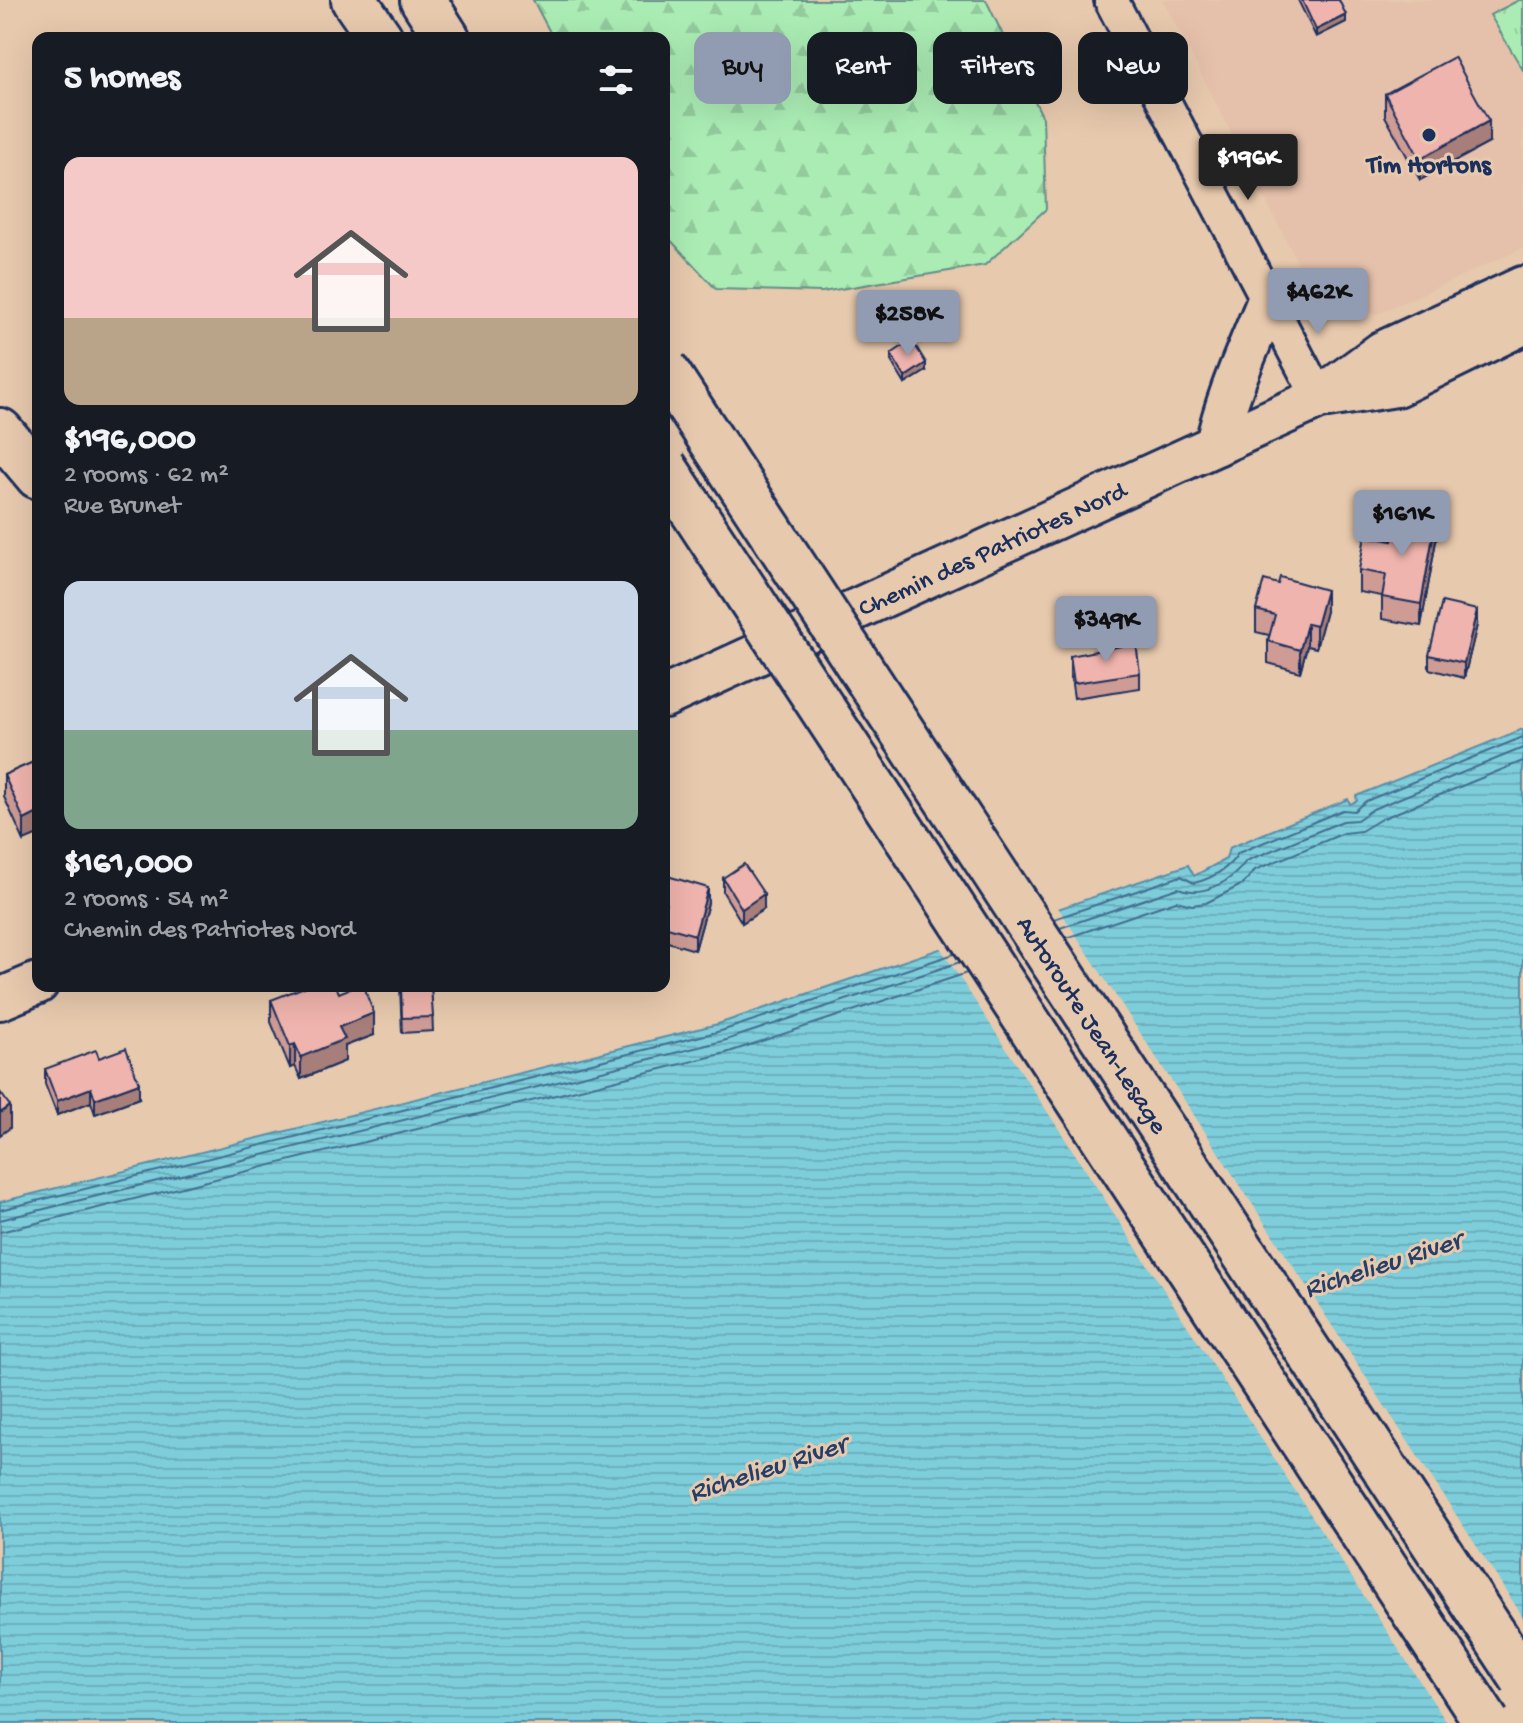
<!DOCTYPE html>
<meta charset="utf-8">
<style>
:root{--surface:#171b24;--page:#20242c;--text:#f1f3f6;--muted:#9ea1a6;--accent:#919bb2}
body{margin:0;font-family:"Gochi Hand",sans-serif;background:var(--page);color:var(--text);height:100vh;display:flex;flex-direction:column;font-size:30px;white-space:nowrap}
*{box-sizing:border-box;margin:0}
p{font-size:26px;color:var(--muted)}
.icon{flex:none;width:44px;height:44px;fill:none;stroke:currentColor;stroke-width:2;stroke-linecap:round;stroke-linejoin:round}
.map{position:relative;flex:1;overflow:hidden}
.details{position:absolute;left:32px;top:32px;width:638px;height:960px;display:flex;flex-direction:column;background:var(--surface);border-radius:16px;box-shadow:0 8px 32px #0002}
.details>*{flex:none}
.banner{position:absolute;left:694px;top:32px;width:708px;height:72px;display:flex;gap:16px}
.price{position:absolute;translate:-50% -68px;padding:0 18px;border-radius:8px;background:var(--accent);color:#111;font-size:26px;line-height:52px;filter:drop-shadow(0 2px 4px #0008)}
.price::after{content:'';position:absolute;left:50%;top:48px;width:24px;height:18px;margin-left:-12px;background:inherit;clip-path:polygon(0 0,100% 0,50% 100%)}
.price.on{background:#222;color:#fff}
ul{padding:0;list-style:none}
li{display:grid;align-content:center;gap:16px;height:424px;padding:0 32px}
li span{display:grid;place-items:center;height:248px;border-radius:16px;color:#555}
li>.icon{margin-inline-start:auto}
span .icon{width:144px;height:144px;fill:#fffc;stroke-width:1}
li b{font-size:34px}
h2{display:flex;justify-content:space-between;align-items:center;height:96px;padding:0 32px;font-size:34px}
.pill{padding:0 28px;border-radius:16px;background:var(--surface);box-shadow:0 8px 32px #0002;font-size:28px;line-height:72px}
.pill.on{background:var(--accent);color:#111}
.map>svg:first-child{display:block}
.built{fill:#e5c0ab}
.grass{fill:url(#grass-tufts);stroke:#638e89;stroke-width:2}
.forest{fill:url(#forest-firs);stroke:#638e89;stroke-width:2}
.water{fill:url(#water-rules);stroke:#568ea8;stroke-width:2}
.pier{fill:#e7c9ad}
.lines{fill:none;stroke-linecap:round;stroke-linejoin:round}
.shore{stroke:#436e90;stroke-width:2}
.minor-casing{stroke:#1b2f5e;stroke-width:38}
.major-casing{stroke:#1b2f5e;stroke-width:46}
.highway-casing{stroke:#1b2f5e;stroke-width:50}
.minor{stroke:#e7c9ad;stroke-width:32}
.major{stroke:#e7c9ad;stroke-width:40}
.highway{stroke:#e7c9ad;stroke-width:44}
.highway-bridge-casing{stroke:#1b2f5e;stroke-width:50;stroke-linecap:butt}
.highway-bridge{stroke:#e7c9ad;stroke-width:44}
.wall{fill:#ce9b95;stroke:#1b2f5e;stroke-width:2}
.shaded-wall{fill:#a77e79;stroke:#1b2f5e;stroke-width:2}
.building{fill:#efb4ad;stroke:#1b2f5e;stroke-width:2}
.poi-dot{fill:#1b2f5e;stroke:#e7c9ad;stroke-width:3}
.labels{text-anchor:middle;stroke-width:6;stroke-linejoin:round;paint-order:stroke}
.poi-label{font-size:26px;font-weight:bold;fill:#1b2f5e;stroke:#e7c9ad}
.street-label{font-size:26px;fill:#1b2f5e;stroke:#e7c9ad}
.water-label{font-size:28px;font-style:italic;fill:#253f6a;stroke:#e7c9ad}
</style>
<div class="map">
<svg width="1523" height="1723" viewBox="0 0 1523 1723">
<defs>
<pattern id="grass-tufts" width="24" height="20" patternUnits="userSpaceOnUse" patternTransform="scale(2)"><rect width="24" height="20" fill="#abecb4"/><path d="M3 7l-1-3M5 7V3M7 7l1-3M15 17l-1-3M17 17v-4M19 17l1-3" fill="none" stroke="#93cb9d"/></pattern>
<pattern id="forest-firs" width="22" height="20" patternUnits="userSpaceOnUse" patternTransform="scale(2)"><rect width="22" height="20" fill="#abecb4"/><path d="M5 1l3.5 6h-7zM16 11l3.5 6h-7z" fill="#93cb9d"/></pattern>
<pattern id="water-rules" width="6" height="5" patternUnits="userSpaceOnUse" patternTransform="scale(2)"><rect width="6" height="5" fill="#7ecdda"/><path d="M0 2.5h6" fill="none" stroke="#6cb0be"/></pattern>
</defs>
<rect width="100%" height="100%" fill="#e7c9ad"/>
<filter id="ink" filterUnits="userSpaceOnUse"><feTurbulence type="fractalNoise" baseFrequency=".0125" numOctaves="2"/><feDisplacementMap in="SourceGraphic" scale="16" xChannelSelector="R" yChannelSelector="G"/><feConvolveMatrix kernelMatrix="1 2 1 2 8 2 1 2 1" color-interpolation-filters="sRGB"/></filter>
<g filter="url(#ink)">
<!-- built -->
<path class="built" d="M1163 0H1519L1490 15 1523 70V248L1375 315 1314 294Z"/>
<!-- grass -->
<path class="grass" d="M1519 0H1523V70L1490 15Z"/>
<!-- forest -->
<path class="forest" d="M533 0H986L1043 118 1046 209 985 265 822 292 716 289 664 233V38H553Z"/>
<!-- water -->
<path class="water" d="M1523 729V1684L1442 1723H0V1202L718 1024 1188 865 1194 876 1226 859 1229 848 1348 799 1350 804 1357 801 1356 796Z"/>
<!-- pier -->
<path class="pier" d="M1057 906 1523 1617V1688L1447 1723 939 946Z"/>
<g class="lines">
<!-- shore -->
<path class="shore" d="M1054 919 1181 876 1194 883C1211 879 1230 868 1238 853L1343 810 1354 811 1366 801 1523 737
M1060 928 1178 888C1202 898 1232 882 1246 861L1343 821 1357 820 1373 809 1523 748
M1066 938 1176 901 1192 905 1206 903 1243 884 1255 870 1344 833 1361 831 1381 819 1523 761
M0 1210 721 1031 954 954
M0 1220 723 1041 960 962
M0 1232 726 1053 967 973"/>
<defs>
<path id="minor" d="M1111 0 1319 398"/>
<g id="major">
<path d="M1327 397 1396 386 1523 324"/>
<path d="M1216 445C1226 395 1249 348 1268 300"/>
<path id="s1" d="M664 697 1319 398 1382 352 1523 287"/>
<path d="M0 999 38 983"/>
</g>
<path id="highway" d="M354 0 380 38
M423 0 447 38
M0 431 38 476"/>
</defs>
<!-- minor casing -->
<use href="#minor" class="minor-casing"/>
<!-- major casing -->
<use href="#major" class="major-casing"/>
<!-- highway casing -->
<use href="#highway" class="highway-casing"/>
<!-- minor -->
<use href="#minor" class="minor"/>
<!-- major -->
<use href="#major" class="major"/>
<!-- highway -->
<use href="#highway" class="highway"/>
<defs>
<g id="highway-bridge">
<path id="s2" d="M664 368 1523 1679"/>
<path d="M664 467 1487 1723"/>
</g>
</defs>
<!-- highway-bridge casing -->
<use href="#highway-bridge" class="highway-bridge-casing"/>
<!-- highway-bridge -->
<use href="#highway-bridge" class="highway-bridge"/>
</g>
<!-- wall -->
<path class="wall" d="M1298 0H1339L1346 22 1316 37Z
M1385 94 1489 143 1420 180 1385 116Z
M891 354 926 371 905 384 891 361Z
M1437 535 1421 626 1382 619V596L1359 592V570L1392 541Z
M1256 610 1326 611 1316 648 1307 646 1300 672 1268 663V641L1269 635 1256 632Z
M1477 625 1464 678 1429 669V655Z
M1070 656 1140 673V688L1074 698 1070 671Z
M38 760 24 841 4 797V775Z
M664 875 708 903 695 950 664 941Z
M723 878 764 909 742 923 723 892Z
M400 986H431L433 1031 402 1033Z
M339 993 374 1035 345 1046V1061L301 1079 295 1066 290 1068 271 1022V1000Z
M99 1058 139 1098 95 1114 91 1102 57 1115 45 1084V1069Z"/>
<!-- shaded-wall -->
<path class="shaded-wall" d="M1346 15V22L1316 37V30Z
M1489 121V143L1420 180V159Z
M926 363V371L905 384V377Z
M1437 513V535L1421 626V604Z
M1326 590V611L1316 648V626Z
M1477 610V625L1464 678V663Z
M1307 624V646L1300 672V650Z
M38 813V835L24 841V820Z
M708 888V903L695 950V935Z
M764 894V909L742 923V909Z
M374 1013V1035L345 1046V1061L301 1079V1057L339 1027Z
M295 1044V1066L290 1068V1046Z
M139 1083V1098L95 1114V1099Z
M91 1088V1102L57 1115V1101Z
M10 1106V1128L0 1135V1113Z"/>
<!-- building -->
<path class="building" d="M1302 0H1339L1346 15 1316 30Z
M1454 57 1489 121 1420 159 1385 94Z
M912 340 926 363 905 377 891 354Z
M1414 509 1437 513 1421 604 1382 597 1386 575 1359 570 1365 536 1392 541 1395 523 1411 526Z
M1280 577 1326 590 1316 626 1307 624 1300 650 1268 641 1275 615 1256 610 1264 580 1278 584Z
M1442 602 1477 610 1464 663 1429 655Z
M1136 643 1140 673 1074 683 1070 656Z
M38 760V813L24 820 4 775Z
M744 864 764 894 742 909 723 878Z
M664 875 708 888 695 935 664 926V910L666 902H664Z
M307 986H336L339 993 356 986H363L374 1013 339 1027 345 1039 301 1057 295 1044 290 1046 271 1000Z
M401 986H431L433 1017 402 1018Z
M126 1048 139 1083 95 1099 91 1088 57 1101 45 1069 96 1050 99 1058Z
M0 1092 10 1106 0 1113Z"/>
</g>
<!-- markers -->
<circle class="poi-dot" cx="1429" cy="135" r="8"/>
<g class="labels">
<!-- poi labels -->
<g class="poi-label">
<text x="1429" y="172">Tim Hortons</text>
</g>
<!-- street labels -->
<g class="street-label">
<text dy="9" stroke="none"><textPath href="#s1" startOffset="360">Chemin des Patriotes Nord</textPath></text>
<text dy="9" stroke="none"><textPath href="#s2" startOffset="784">Autoroute Jean-Lesage</textPath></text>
</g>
<!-- water labels -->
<g class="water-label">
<text transform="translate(1382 1262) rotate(-18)" y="10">Richelieu River</text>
<text transform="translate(767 1466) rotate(-18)" y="10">Richelieu River</text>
</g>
</g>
</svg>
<b class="price on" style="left:1248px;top:202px">$196K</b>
<b class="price" style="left:1318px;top:336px">$462K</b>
<b class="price" style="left:908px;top:358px">$258K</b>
<b class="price" style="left:1402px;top:558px">$161K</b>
<b class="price" style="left:1106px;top:664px">$349K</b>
<div class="banner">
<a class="pill on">Buy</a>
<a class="pill">Rent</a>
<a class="pill">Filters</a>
<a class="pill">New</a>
</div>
<section class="details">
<h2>5 homes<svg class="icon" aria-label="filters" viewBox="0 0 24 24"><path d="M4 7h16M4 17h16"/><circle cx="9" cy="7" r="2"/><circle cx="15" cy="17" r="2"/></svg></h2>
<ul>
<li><span style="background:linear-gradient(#f6c9c9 65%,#b9a48a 0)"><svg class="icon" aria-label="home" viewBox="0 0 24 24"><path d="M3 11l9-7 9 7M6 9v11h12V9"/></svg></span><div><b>$196,000</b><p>2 rooms · 62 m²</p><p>Rue Brunet</p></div></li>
<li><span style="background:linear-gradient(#c9d6e8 60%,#7fa58c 0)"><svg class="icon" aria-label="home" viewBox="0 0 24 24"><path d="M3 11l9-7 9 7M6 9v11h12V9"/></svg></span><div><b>$161,000</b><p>2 rooms · 54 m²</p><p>Chemin des Patriotes Nord</p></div></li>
</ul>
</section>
</div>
